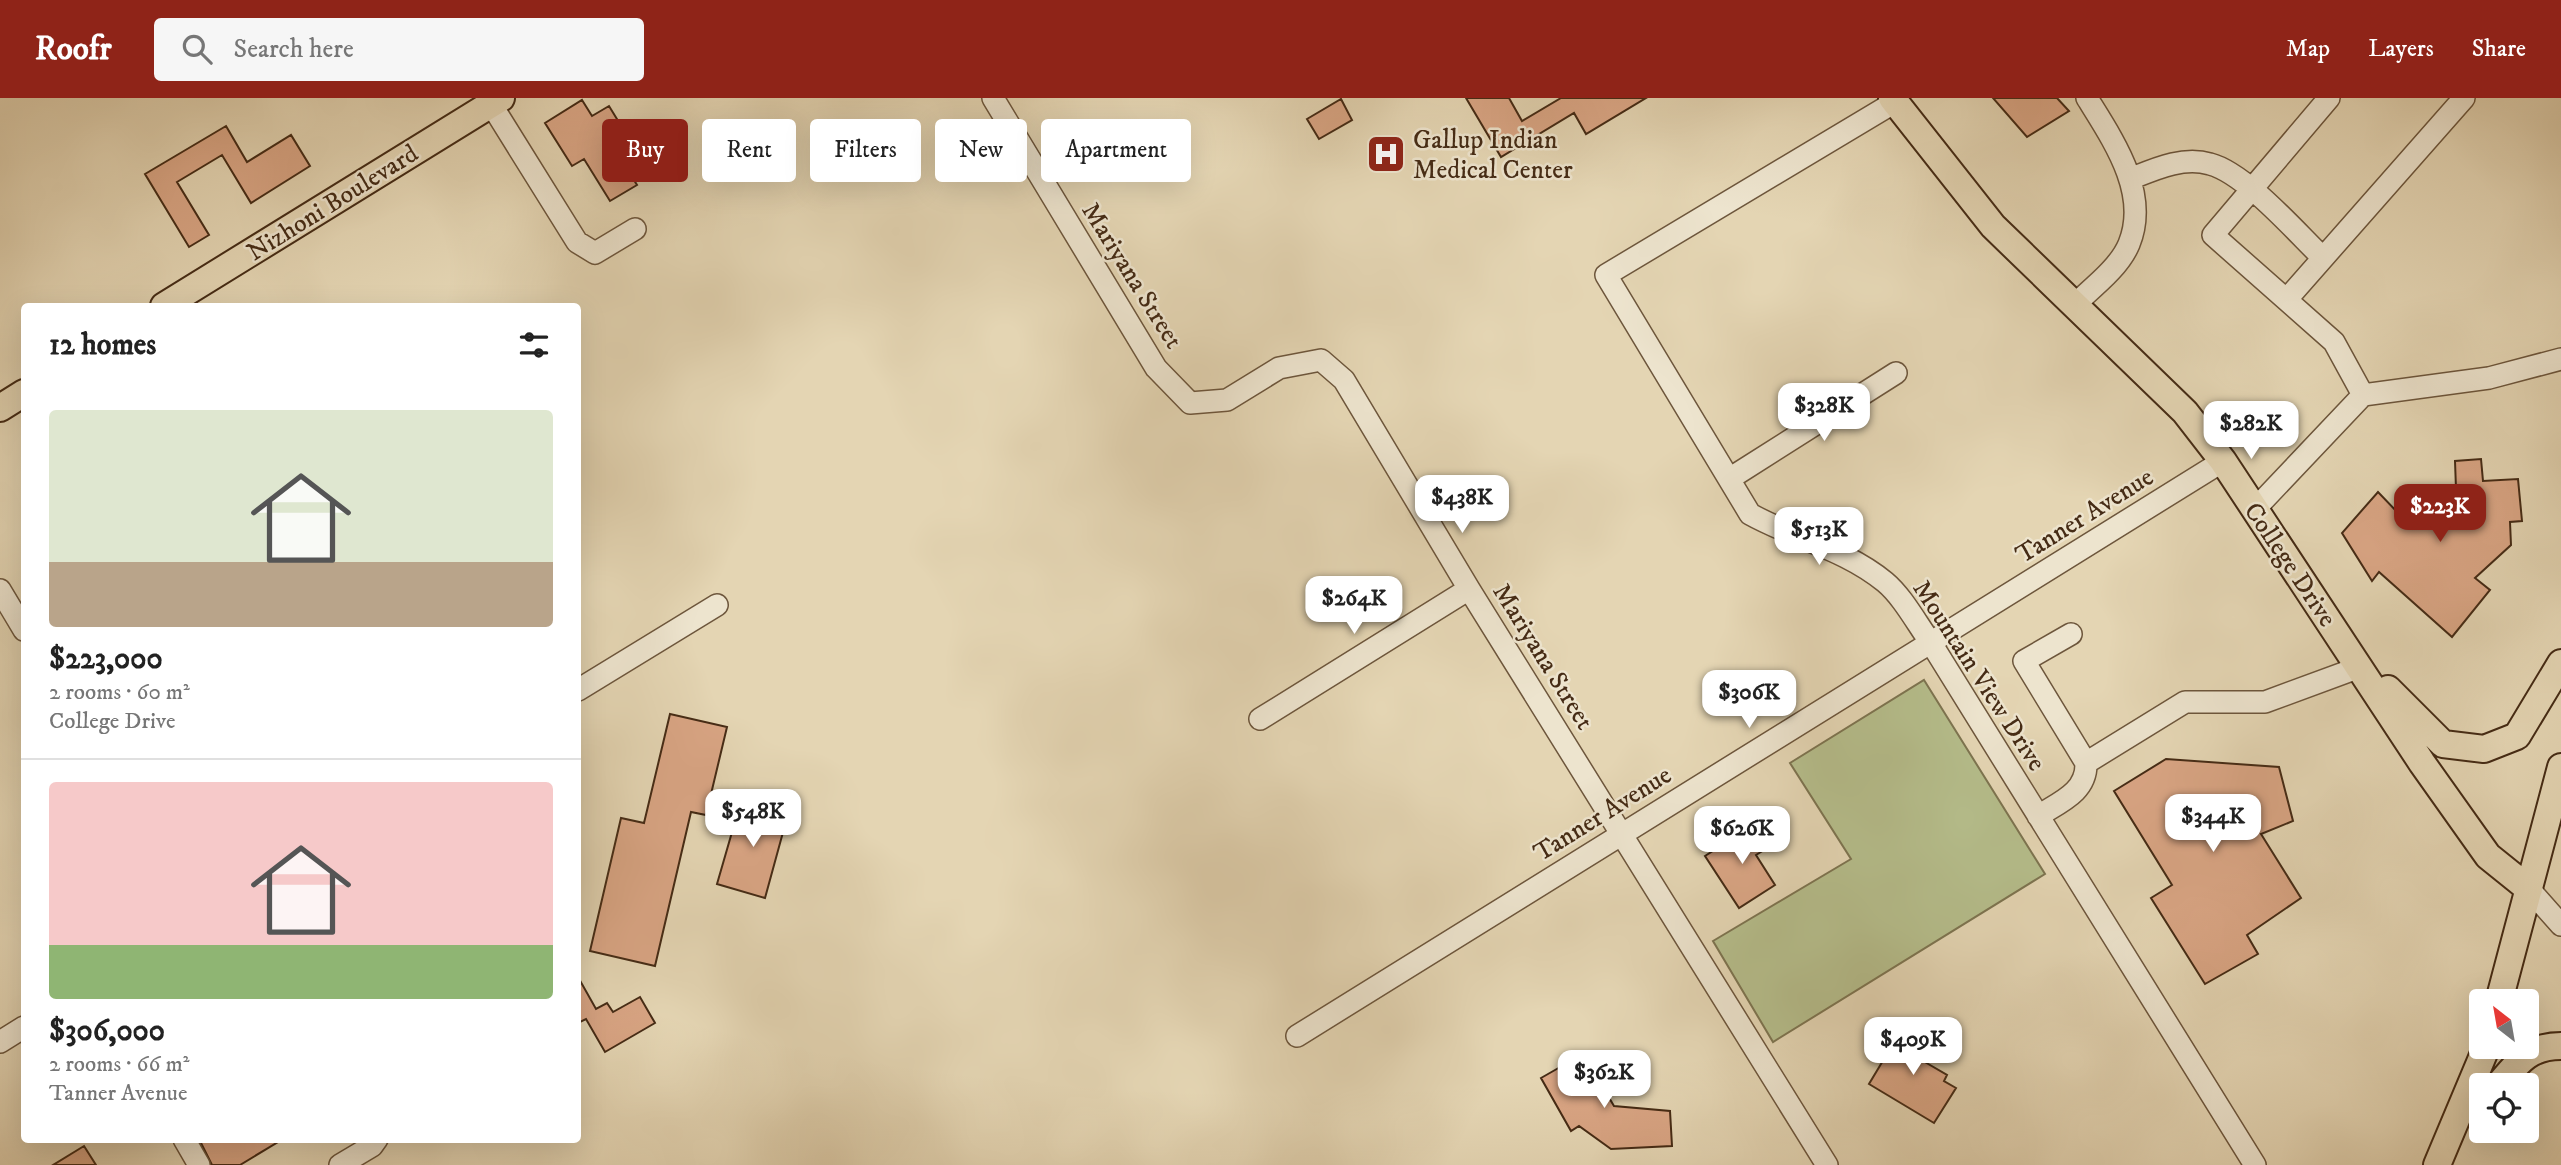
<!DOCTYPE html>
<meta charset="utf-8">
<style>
:root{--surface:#fff;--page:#f6f6f6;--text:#222;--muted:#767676;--line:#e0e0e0;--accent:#8f2418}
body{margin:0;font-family:"IM FELL DW Pica",serif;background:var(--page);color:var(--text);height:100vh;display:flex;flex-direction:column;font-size:26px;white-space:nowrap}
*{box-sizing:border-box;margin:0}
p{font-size:23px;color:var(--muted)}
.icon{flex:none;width:38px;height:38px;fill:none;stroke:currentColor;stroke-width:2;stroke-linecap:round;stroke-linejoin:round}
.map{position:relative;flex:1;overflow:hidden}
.sheet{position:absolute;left:21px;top:205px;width:560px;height:840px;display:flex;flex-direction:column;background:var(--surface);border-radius:7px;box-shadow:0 7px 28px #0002}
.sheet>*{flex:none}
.banner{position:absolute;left:602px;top:21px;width:665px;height:63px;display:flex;gap:14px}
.needle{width:46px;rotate:329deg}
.buttons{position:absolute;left:2469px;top:891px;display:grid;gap:14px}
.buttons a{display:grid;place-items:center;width:70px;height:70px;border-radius:7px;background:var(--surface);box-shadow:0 7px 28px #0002;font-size:35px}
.price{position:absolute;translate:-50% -60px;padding:0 16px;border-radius:14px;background:#fff;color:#222;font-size:23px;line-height:46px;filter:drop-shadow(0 2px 4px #0008)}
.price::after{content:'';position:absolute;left:50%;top:42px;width:21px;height:16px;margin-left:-10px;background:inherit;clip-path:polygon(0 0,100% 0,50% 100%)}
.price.selected{background:var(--accent);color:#fff}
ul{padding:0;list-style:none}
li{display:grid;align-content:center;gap:14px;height:371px;padding:0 28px}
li+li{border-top:2px solid var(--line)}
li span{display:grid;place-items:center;height:217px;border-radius:7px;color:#555}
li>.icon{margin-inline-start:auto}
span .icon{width:126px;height:126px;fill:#fffc;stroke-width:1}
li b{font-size:30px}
h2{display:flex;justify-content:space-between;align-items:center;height:84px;padding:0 28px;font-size:30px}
.pill{padding:0 24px;border-radius:7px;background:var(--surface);box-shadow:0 7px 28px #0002;font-size:24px;line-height:63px}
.pill.selected{background:var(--accent);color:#fff}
header{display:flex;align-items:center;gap:42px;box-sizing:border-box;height:98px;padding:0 35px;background:var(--accent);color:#fff}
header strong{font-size:33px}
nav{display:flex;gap:38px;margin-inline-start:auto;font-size:24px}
.search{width:490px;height:63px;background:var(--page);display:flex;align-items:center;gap:18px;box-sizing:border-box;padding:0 24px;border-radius:7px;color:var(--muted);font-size:26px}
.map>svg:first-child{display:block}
.green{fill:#b5bd8b;stroke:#7d7450;stroke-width:2}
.building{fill:#d9a584;stroke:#452b15;stroke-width:2}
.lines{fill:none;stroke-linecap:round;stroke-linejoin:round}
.minor-casing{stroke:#6d563c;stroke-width:24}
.major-casing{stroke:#452b15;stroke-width:30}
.minor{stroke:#ede4ce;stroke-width:21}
.major{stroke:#e4d5b3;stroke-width:26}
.labels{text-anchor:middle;stroke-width:5;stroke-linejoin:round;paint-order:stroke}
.poi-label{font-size:26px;fill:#452b15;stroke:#ede4ce;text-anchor:start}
.street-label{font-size:26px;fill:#452b15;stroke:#ede4ce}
</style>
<header>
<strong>Roofr</strong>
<div class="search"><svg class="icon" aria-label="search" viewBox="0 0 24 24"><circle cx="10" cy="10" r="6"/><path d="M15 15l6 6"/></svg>Search here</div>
<nav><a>Map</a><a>Layers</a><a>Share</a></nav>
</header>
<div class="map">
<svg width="2561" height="1067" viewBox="0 0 2561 1067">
<rect width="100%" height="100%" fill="#e4d5b3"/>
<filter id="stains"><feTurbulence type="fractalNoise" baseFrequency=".00286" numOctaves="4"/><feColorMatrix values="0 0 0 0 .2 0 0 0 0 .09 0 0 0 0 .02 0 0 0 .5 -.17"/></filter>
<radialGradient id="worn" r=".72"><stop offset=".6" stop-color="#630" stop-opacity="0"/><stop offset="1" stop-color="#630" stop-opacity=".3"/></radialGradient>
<!-- green -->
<path class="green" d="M1924 582 2045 776 1773 944 1713 843 1851 761 1790 665Z"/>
<!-- building -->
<path class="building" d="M1466 0H1509L1522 23 1561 0H1646L1586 36 1574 15 1501 59Z
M1993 0H2057L2069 13 2027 39Z
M1341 1 1352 22 1319 41 1307 21Z
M582 2 592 18 609 8 631 44 616 53 637 87 610 103 584 61 572 68 545 25Z
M226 28 247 64 291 37 310 68 251 105 222 57 177 84 209 137 189 149 145 76Z
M2481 361 2483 383 2518 381 2522 423 2510 424 2511 447 2475 480 2490 492 2452 539 2379 474 2372 483 2342 435 2378 394 2401 418 2434 416 2456 391 2455 363Z
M670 616 727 629 706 717 691 714 655 868 590 853 621 720 644 725Z
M2166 661 2279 669 2293 723 2261 736 2301 800 2247 837 2258 856 2205 886 2151 800 2172 787 2114 693Z
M741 703 788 716 765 800 717 786Z
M1755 726 1769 749 1756 757 1775 787 1739 810 1705 758Z
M578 879 596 911 607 905 613 914 640 899 655 925 605 954 586 921 578 925Z
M1905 926 1930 941 1918 960 1947 977 1944 983 1956 990 1934 1025 1869 986Z
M1583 956 1614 1008 1670 1013 1672 1048 1611 1051 1579 1028 1571 1033 1541 980Z
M199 1041H283L240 1067H212Z
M84 1048 96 1067H53Z"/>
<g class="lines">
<defs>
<path id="minor" d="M993 0 1156 270 1190 305 1227 302 1279 270 1321 262 1344 282 1469 491 1827 1067
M2329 0 2213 137 2334 244 2363 297
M1895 4 1606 177 1750 416C1795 441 1845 451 1885 484 1903 499 1917 526 1931 545L2255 1067
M491 6 577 144 595 155 635 131
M2130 81C2155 71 2183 58 2210 66 2245 75 2296 134 2323 160
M2287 201 2464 0
M2074 207C2092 190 2119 170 2129 146 2150 95 2113 42 2087 0
M1729 381 1896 275
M2255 411 2363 297 2489 280 2561 261
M0 492 24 532
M578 592 717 507
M1260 621 1469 491
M2086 665 2185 604H2265L2360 569
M2038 718C2060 704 2087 694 2086 665L2024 563 2071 536
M2529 791 2561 827
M1297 938 2223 363
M0 944 24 929
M184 1041 199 1067
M340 1067 372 1048 377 1041"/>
<path id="major" d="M1892 0 1993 128 2185 314 2223 363 2422 665 2488 758 2529 791
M164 208 501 0
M0 310 24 295
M2388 591 2443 646 2484 651 2517 638 2561 565
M2499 903 2561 669
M2499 987C2518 964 2529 948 2561 948
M2437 1067 2487 948"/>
</defs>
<!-- minor casing -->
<use href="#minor" class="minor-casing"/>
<!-- major casing -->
<use href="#major" class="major-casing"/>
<!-- minor -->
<use href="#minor" class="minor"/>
<!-- major -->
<use href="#major" class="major"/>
</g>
<!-- icons -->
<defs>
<symbol id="hospital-square" viewBox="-11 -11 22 22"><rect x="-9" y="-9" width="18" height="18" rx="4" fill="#8f2418" stroke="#ede4ce"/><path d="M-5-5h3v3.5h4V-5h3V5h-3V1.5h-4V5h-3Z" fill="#fff"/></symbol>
</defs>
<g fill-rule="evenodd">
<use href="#hospital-square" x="1364" y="34" width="44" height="44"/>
</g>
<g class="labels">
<!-- poi labels -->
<g class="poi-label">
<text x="1413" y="50">Gallup Indian<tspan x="1413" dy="30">Medical Center</tspan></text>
</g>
<!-- street labels -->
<g class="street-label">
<text transform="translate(332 104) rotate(-32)" y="9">Nizhoni Boulevard</text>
<text transform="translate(1133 177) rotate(58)" y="9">Mariyana Street</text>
<text transform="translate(2084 417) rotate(-32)" y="9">Tanner Avenue</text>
<text transform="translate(2291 466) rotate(56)" y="9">College Drive</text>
<text transform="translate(1544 558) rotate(58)" y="9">Mariyana Street</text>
<text transform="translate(1980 577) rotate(57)" y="9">Mountain View Drive</text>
<text transform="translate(1602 715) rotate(-32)" y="9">Tanner Avenue</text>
</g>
</g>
<rect width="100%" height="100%" filter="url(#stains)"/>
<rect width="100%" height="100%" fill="url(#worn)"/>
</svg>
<div class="buttons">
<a><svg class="needle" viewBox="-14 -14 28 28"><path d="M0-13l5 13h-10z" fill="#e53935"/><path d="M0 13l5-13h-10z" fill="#767676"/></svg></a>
<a><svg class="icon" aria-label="locate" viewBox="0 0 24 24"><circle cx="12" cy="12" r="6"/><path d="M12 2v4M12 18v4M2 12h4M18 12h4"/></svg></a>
</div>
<b class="price" style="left:1824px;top:345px">$328K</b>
<b class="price" style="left:2251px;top:363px">$282K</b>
<b class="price" style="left:1462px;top:437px">$438K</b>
<b class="price selected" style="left:2440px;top:446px">$223K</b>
<b class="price" style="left:1819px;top:469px">$513K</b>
<b class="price" style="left:1354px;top:538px">$264K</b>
<b class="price" style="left:1749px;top:632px">$306K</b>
<b class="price" style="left:753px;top:751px">$548K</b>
<b class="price" style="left:2213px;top:756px">$344K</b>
<b class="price" style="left:1742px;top:768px">$626K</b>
<b class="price" style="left:1913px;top:979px">$409K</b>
<b class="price" style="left:1604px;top:1012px">$362K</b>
<div class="banner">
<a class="pill selected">Buy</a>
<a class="pill">Rent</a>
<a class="pill">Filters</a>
<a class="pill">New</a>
<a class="pill">Apartment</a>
</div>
<section class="sheet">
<h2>12 homes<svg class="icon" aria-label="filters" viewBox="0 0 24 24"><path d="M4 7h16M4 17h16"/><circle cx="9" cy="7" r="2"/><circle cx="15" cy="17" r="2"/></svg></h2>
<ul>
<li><span style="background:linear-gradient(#dfe7d0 70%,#b9a48a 0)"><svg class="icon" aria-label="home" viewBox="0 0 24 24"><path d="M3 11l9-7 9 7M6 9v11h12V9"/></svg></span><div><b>$223,000</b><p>2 rooms · 60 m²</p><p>College Drive</p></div></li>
<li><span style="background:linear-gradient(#f6c9c9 75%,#8fb573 0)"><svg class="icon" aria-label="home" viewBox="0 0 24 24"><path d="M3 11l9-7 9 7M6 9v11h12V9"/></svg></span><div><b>$306,000</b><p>2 rooms · 66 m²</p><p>Tanner Avenue</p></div></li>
</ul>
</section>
</div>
